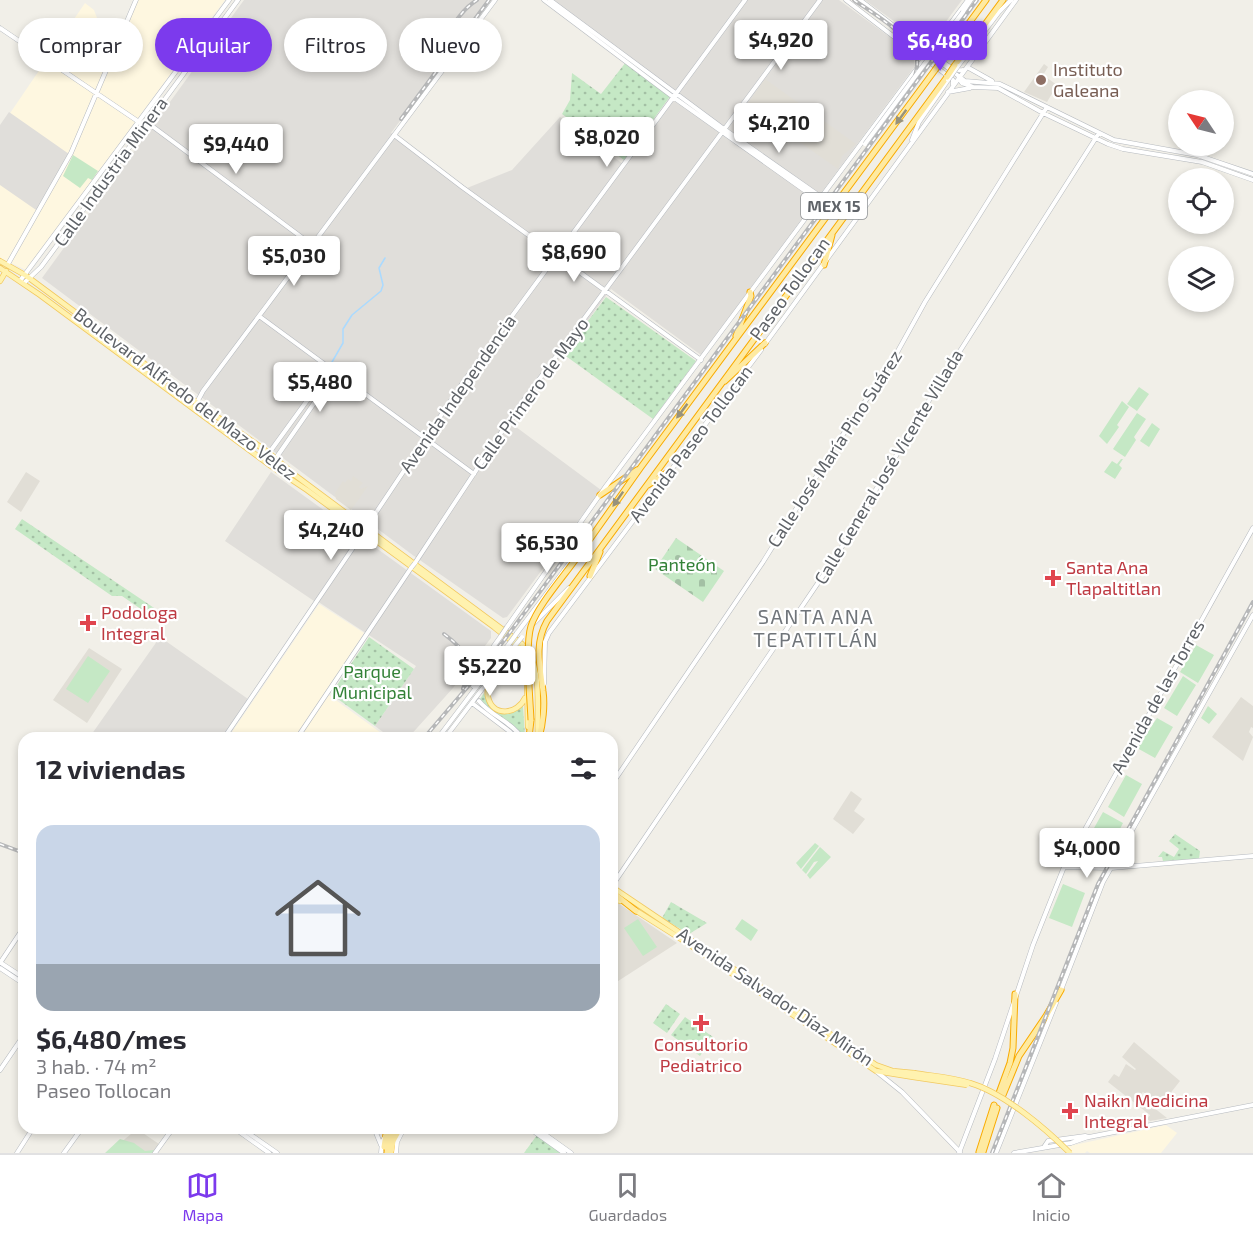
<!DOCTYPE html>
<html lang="es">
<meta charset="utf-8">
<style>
:root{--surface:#fff;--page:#f2f2f3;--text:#2b2b33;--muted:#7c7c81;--line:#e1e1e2;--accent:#7c3aed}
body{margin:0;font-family:"Exo 2",sans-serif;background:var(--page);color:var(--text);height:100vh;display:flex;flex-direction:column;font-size:22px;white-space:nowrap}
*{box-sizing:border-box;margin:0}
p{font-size:20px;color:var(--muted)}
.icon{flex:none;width:33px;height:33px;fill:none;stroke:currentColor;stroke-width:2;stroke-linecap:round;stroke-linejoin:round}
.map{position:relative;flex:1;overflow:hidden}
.side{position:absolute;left:18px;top:732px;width:600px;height:402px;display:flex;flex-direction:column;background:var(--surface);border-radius:18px;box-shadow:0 3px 9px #0003}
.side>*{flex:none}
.top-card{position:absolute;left:18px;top:18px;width:600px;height:54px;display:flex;gap:12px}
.needle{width:39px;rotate:305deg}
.tools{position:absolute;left:1168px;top:90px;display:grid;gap:12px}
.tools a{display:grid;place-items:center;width:66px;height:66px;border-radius:50%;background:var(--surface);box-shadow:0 3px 9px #0003;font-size:30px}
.price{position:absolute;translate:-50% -51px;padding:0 14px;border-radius:6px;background:#fff;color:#222;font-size:20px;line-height:39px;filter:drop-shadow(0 2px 3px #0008)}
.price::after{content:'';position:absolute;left:50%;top:36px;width:18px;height:14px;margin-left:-9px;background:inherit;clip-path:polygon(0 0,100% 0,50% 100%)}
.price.current{background:var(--accent);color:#fff}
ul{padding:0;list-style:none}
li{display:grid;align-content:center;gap:12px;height:318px;padding:0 18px}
li span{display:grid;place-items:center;height:186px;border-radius:18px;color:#555}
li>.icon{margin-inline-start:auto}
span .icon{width:108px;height:108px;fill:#fffc;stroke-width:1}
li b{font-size:26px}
h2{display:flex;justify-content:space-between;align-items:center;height:72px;padding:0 18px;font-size:26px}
.chip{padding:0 21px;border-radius:27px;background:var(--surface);box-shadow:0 3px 9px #0003;font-size:21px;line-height:54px}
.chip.current{background:var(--accent);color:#fff}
.tabs{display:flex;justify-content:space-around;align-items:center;height:84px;border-top:2px solid var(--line);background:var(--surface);font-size:16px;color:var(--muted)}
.tabs a{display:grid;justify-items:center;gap:3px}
.tabs .current{color:var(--accent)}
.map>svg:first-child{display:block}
.commercial{fill:#fef7e0}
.industrial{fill:#e0deda}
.education{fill:#e1ded6}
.grass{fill:url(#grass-dots)}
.cemetery{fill:url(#cemetery-stones)}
.garden{fill:#c5e8c5}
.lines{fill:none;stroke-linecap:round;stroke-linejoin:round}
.stream{stroke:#aadaff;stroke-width:1.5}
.secondary-casing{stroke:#b6babf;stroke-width:5}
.primary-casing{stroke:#f2c960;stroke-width:6}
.trunk-casing{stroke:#f9ab00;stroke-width:7}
.secondary{stroke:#fff;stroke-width:4}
.primary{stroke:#fff2af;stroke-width:4.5}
.trunk{stroke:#feeaa1;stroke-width:5}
.rail-casing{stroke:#b6b7b8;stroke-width:4}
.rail{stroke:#fff;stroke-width:1.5;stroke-dasharray:4.5;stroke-linecap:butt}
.secondary-bridge-casing{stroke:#b6babf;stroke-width:5;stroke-linecap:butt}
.primary-bridge-casing{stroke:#f2c960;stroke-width:6;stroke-linecap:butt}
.trunk-bridge-casing{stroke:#f9ab00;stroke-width:7;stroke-linecap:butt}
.secondary-bridge{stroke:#fff;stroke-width:4}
.primary-bridge{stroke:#fff2af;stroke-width:4.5}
.trunk-bridge{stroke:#feeaa1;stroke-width:5}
.oneway{fill:#97927c}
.education-dot{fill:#8d6e63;stroke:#fff;stroke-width:2}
.health-dot{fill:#e0444e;stroke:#fff;stroke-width:2}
.labels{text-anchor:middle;stroke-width:4.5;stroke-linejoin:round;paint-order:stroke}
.shield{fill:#fff;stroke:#8f9295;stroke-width:1.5}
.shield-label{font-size:16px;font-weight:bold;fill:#5f6368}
.education-label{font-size:18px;fill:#785e54;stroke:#fff;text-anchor:start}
.street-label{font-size:18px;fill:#5f6368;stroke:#fff}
.park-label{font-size:18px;fill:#348238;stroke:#fff}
.health-label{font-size:18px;fill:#be3a42;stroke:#fff;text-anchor:start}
.neighbourhood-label{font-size:20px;letter-spacing:1.5px;fill:#70757a;stroke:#fff}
</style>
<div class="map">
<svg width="1253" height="1153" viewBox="0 0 1253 1153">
<defs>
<pattern id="grass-dots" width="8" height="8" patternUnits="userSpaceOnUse" patternTransform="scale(1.5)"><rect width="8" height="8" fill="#c5e8c5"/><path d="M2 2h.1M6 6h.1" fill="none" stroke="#a3c0a4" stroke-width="1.8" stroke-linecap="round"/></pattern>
<pattern id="cemetery-stones" width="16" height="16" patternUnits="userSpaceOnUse" patternTransform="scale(1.5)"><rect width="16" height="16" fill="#c5e8c5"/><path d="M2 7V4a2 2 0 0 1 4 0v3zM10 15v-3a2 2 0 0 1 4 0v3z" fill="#a3c0a4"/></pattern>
</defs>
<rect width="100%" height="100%" fill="#f1efe8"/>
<!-- commercial -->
<path class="commercial" d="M136 0H225L26 270 0 258V128L85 3 94 10 97 18 119 34Z
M319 604 364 633 326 693 388 738H228Z
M1166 1125 1177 1133 1161 1153H1090L1087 1151 1085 1153H1070L1065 1147Z"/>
<!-- industrial -->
<path class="industrial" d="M244 0H490L391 133 467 188 512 170 560 117 623 164 673 92 549 0H839L913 54 915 66 701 355 611 289 512 424 601 490 507 617 503 618 414 556 42 278Z
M865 0H962L933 39 925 43 922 42Z
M9 112 69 154 39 212 0 185V125Z
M271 472 491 631V638L453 688 408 738H391L375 726 416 666 317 601H314L225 541Z
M160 637 248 699 221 738H89Z"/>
<!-- education -->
<path class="education" d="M1044 64 1048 67 1043 75 1057 85 1047 102 1024 92Z
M765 79 856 144 842 156 838 169 747 105Z
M26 472 40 481 21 512 7 502Z
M353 476 363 483 359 487 361 489 368 486 351 510 336 499 335 493 343 481 345 483 348 479 351 481Z
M89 648 122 669 87 723 53 700Z
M1241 697 1253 706V728L1251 727 1249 732 1253 737 1243 761 1212 737Z
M851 791 862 799 854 811 865 819 853 834 833 819Z
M612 899 677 943 612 985Z
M1134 1042 1180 1081 1161 1105 1143 1092 1139 1096 1167 1118 1150 1121 1147 1119 1150 1115 1108 1082 1114 1074 1119 1077 1126 1064 1135 1070 1136 1069 1122 1057Z
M137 1129 159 1144 153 1153H108Z"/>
<!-- grass -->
<path class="grass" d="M626 62 671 95 624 160 562 114 570 100 572 73 601 94Z
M606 297 696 361 653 419 563 354Z
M22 519 169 618 164 625 122 596H112L15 529Z
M369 637 414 669 375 726 331 694Z
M484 693C489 714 507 721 523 705L525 738C513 724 491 715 480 699Z
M1175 834 1200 851 1199 859 1163 861 1162 857H1158L1163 851 1174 857 1179 849 1169 841Z
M671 902 707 923 689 934 662 918Z
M666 1004 680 1014 667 1033 653 1023Z
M685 1017 713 1037 700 1056 671 1035Z
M537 1135 563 1153H524Z"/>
<!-- cemetery -->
<path class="cemetery" d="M676 538 724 571 703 602 655 569Z"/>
<!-- garden -->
<path class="garden" d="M73 155 98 171 92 180 88 178 80 188 63 176Z
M1139 387 1149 394 1137 411 1127 404Z
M1122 401 1129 407 1117 425 1119 427 1107 444 1099 436Z
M1137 413 1146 419 1134 437 1136 440 1125 457 1113 449Z
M1152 423 1160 429 1149 447 1140 441Z
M1121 459H1123L1119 465 1122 468 1115 479 1104 472 1112 461 1117 464Z
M1196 645 1214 655 1198 683 1180 672Z
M88 656 110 671 88 703 66 689Z
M1183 676 1196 685 1177 716 1164 708Z
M1208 706 1217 714 1209 724 1201 718Z
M1157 718 1173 727 1155 758 1137 748Z
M1126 775 1142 784 1124 817 1108 807Z
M1103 812 1123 823 1105 858 1084 846Z
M815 843 819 846 801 869 796 863Z
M820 847 831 857 810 879 807 875 818 861 814 862 806 874 802 870Z
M1063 884 1085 893 1072 927 1049 918Z
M638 919 657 947 643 956 624 928Z
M742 919 758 930 751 941 735 929Z
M120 1139 134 1143 145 1151 154 1150 152 1153H105Z"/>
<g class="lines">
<!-- stream -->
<path class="stream" d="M332 362 343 343V329L352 315 381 291 383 285 379 268 385 258"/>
<defs>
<path id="secondary" d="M544 0 673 97 818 200
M550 0 724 129 821 197
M846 0 915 53 927 55
M860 0 965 81 1000 84 1114 140 1197 155 1253 174
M963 12 971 0
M0 28 139 122 142 124 147 123
M935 51C937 59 953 72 963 70
M924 63H931L953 80V85
M958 66 999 12 1011 0
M967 67 992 81
M959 79 962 83 973 87 998 88 1043 113 1108 144 1123 149 1202 162 1253 180
M948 92 970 88
M148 123 312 245
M394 135 462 187 701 360
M912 140 919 122 948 80
M8 264 71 153 136 0
M20 281 229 0
M24 283 41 267 238 0
M259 316 474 474
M765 344 1016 0
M194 408 203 391 495 0
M269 453 330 369
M276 458 335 373
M367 526 464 381 745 0
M415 563 512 416 820 0
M534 623 569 588
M507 627 606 486 968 0
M517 633 590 536
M544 684 545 642 549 633 761 350
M473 686 476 671 501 636
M479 701C491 716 512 722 522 738
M472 703 509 731 516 738
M224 738 363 533
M297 738 411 568
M438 738 509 644
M445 738 514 647
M612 784 763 562 836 445 894 358 925 302 1047 107
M1064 867 1111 868 1253 856
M612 886 837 555 937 387 1099 133
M0 963 24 927
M1 963 24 978
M0 968 24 984
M1061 990 1103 882 1253 615
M0 1070 24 1035
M877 1072 902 1092 960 1152
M234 1128 269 1153
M241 1128 277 1153
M374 1128 381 1145
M529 1128 564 1153
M536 1128 571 1153
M1044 1147 1048 1141 1085 1136 1089 1137 1253 1105
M17 1153 33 1128
M64 1153 82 1128
M155 1153 173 1128
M381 1153 382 1142 390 1128
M396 1153 397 1142 404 1128
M959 1153 995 1059 1033 945 1064 867 1253 528
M996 1153 1056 1003
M1014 1153 1071 1143 1088 1137"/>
<path id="primary" d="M0 261 25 275 196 402 269 453 296 476 522 644C544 666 536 709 538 738
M0 268 40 295 271 466 307 490 494 627C503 635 516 642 522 652 529 665 527 709 528 727
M0 281 6 271
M491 677C489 684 486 690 488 697 493 718 518 714 525 698
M612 887 876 1065 893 1071 914 1073
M612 896 620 901
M635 910 681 939 876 1071 913 1077"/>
<path id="trunk" d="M944 57 986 0
M955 65 1003 0
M824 265 832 235
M736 336 751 296 750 292
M725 381 765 343
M648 485 671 470
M600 495 637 470
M578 556 641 467 935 70
M590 576 600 552
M529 738 531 720
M539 738C543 724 545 705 543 691 540 666 534 644 547 621L947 77
M612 892 636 911
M999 1093 1010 1063 1013 1048 1015 994
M1003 1095 1019 1056 1046 1016 1061 990
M384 1147 386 1134
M979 1152 994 1105
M983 1152 997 1108
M387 1153 388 1142 394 1128
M391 1153 393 1141 400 1128"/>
</defs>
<!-- secondary casing -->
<use href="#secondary" class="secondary-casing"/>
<!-- primary casing -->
<use href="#primary" class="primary-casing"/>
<!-- trunk casing -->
<use href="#trunk" class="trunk-casing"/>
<!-- secondary -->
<use href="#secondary" class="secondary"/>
<!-- primary -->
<use href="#primary" class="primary"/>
<!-- trunk -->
<use href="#trunk" class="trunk"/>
<defs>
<path id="rail" d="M854 0C871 12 910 35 916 55 919 64 916 74 913 83
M437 63C444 40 456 13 477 0
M401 119 489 0
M444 634C466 650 473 662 463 689
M424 738 476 677 505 639 977 0
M0 844 24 853
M992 1153 1098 884 1253 602"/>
</defs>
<!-- rail casing -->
<use href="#rail" class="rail-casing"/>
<!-- rail -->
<use href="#rail" class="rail"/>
<defs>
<path id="secondary-bridge" d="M948 80 958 66
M865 144 963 12
M363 533 367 526
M411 568 415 563
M501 636 507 627
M509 644 517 633
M514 647 522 637"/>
<path id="primary-bridge" d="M914 1073C932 1076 952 1077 970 1083 1004 1093 1045 1128 1070 1153
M913 1077 967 1085"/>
<path id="trunk-bridge" d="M935 70 944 57
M947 77 955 65
M531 720C530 697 525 646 531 626 538 605 565 575 578 556"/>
</defs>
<!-- secondary-bridge casing -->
<use href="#secondary-bridge" class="secondary-bridge-casing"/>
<!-- primary-bridge casing -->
<use href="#primary-bridge" class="primary-bridge-casing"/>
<!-- trunk-bridge casing -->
<use href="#trunk-bridge" class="trunk-bridge-casing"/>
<!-- secondary-bridge -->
<use href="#secondary-bridge" class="secondary-bridge"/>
<!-- primary-bridge -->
<use href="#primary-bridge" class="primary-bridge"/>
<!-- trunk-bridge -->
<use href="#trunk-bridge" class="trunk-bridge"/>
</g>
<!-- one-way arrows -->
<defs><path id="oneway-solid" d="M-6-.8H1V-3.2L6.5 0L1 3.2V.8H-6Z" transform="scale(1.5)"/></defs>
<g class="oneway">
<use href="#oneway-solid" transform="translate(901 117) rotate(126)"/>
<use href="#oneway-solid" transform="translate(682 411) rotate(127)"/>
<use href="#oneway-solid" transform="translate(618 499) rotate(125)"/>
</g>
<!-- markers -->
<circle class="education-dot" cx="1041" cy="80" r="6"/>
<g class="health-dot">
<path d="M1050 569h6v6h6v6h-6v6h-6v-6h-6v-6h6z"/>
<path d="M85 614h6v6h6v6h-6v6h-6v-6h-6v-6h6z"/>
<path d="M698 1014h6v6h6v6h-6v6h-6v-6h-6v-6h6z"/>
<path d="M1067 1102h6v6h6v6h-6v6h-6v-6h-6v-6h6z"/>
</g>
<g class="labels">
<!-- shield labels -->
<rect class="shield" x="801" y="193" width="66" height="26" rx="4.5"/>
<g class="shield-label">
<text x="834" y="212">MEX 15</text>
</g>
<!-- education labels -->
<g class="education-label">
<text x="1053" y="76">Instituto<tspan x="1053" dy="21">Galeana</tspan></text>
</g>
<!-- street labels -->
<g class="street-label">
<text transform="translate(111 172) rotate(-54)" y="6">Calle Industria Minera</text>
<text transform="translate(790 289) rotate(-54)" y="6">Paseo Tollocan</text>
<text transform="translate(185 394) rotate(37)" y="6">Boulevard Alfredo del Mazo Velez</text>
<text transform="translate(458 394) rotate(-55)" y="6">Avenida Independencia</text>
<text transform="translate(531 394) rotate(-54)" y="6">Calle Primero de Mayo</text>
<text transform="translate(691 444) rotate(-53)" y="6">Avenida Paseo Tollocan</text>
<text transform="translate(835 449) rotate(-57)" y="6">Calle José María Pino Suárez</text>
<text transform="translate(889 467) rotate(-59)" y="6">Calle General José Vicente Villada</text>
<text transform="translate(1158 697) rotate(-61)" y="6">Avenida de las Torres</text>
<text transform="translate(775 997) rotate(34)" y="6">Avenida Salvador Díaz Mirón</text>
</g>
<!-- park labels -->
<g class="park-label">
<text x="682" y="571">Panteón</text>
<text x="372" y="678">Parque<tspan x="372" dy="21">Municipal</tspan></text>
</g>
<!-- health labels -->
<g class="health-label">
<text x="1066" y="574">Santa Ana<tspan x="1066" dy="21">Tlapaltitlan</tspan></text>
<text x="101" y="619">Podologa<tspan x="101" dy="21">Integral</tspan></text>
<text x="701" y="1051" text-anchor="middle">Consultorio<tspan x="701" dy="21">Pediatrico</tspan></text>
<text x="1084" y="1107">Naikn Medicina<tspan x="1084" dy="21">Integral</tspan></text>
</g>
<!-- neighbourhood labels -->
<g class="neighbourhood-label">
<text x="816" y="624">SANTA ANA<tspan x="816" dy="23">TEPATITLÁN</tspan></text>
</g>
</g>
</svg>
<div class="tools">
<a><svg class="needle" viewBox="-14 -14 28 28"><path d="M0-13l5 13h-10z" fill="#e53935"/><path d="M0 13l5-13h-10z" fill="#7c7c81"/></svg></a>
<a><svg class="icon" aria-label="locate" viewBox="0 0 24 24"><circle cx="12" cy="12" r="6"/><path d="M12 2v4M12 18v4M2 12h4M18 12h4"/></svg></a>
<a><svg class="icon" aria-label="layers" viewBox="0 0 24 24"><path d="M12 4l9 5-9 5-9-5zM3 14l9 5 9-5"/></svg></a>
</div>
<b class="price" style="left:781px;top:71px">$4,920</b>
<b class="price current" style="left:940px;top:72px">$6,480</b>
<b class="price" style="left:779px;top:154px">$4,210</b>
<b class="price" style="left:607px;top:168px">$8,020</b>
<b class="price" style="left:236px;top:175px">$9,440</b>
<b class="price" style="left:574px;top:283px">$8,690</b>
<b class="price" style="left:294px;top:287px">$5,030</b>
<b class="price" style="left:320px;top:413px">$5,480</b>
<b class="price" style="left:331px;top:561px">$4,240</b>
<b class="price" style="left:547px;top:574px">$6,530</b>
<b class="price" style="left:490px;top:697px">$5,220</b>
<b class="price" style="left:1087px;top:879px">$4,000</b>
<div class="top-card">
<a class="chip">Comprar</a>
<a class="chip current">Alquilar</a>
<a class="chip">Filtros</a>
<a class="chip">Nuevo</a>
</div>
<section class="side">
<h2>12 viviendas<svg class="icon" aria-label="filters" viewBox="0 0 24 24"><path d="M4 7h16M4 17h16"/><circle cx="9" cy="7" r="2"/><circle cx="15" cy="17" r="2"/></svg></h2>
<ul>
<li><span style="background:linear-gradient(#c9d6e8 75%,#9aa5b1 0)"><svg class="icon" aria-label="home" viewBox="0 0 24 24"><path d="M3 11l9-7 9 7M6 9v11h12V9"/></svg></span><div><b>$6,480/mes</b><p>3 hab. · 74 m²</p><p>Paseo Tollocan</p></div></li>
</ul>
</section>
</div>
<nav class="tabs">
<a class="current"><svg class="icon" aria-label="map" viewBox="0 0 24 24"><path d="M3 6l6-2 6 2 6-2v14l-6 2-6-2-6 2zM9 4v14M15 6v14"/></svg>Mapa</a>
<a><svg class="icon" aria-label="saved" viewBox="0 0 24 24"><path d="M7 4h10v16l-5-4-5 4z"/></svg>Guardados</a>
<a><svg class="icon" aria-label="home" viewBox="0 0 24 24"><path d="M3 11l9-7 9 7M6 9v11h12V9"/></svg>Inicio</a>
</nav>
